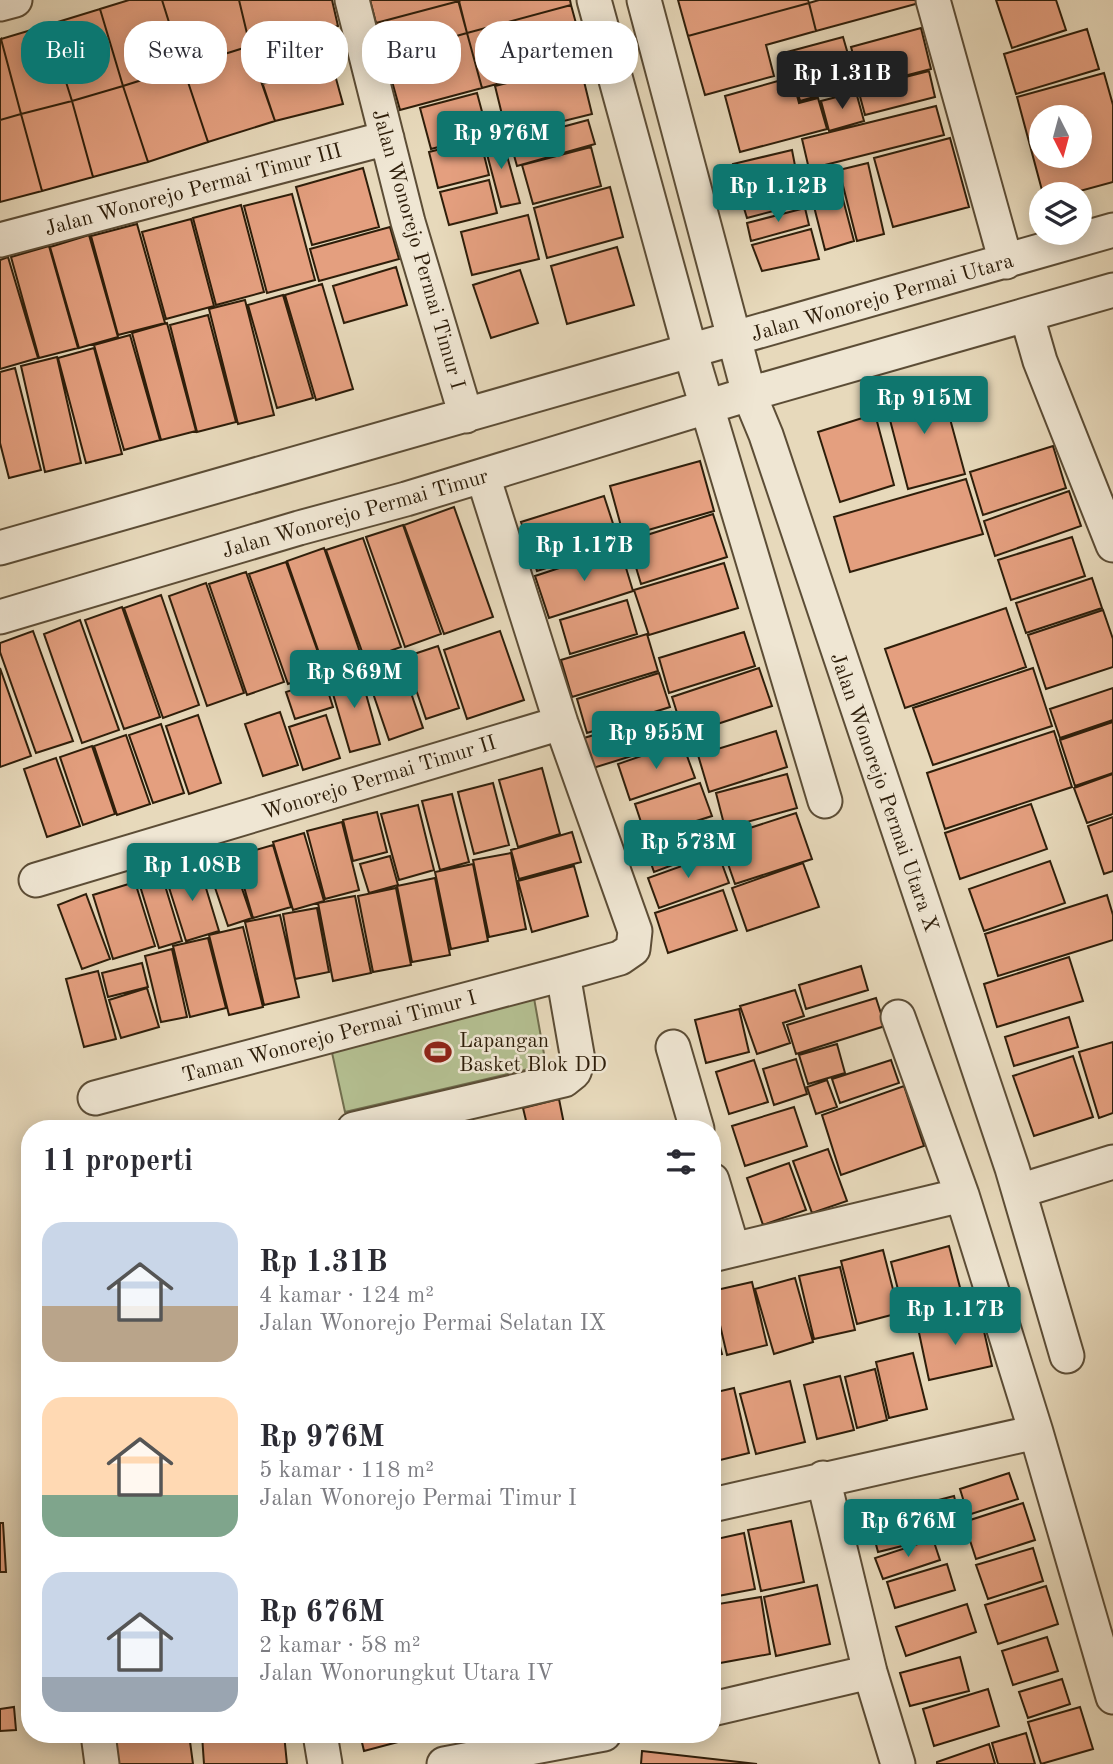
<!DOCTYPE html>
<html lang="id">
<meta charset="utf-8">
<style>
:root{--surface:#fff;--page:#f2f2f3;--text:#2b2b33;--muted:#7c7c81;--accent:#0f766e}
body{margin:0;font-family:"Old Standard TT",serif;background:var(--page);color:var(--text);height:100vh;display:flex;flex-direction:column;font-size:26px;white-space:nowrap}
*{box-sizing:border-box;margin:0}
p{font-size:23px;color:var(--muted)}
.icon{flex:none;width:38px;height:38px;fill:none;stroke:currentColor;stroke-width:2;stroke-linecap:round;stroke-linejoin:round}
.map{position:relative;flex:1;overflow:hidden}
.sheet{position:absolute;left:21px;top:1120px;width:700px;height:623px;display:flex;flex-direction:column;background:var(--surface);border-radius:28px;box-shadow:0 4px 18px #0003}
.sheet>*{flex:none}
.banner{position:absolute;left:21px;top:21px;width:700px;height:63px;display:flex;gap:14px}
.needle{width:46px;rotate:174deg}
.tools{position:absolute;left:1029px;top:105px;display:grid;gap:14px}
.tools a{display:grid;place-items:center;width:63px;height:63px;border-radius:50%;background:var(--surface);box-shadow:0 4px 18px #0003;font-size:35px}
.price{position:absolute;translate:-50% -60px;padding:0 16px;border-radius:7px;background:var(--accent);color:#fff;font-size:23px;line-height:46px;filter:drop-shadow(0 2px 4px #0008)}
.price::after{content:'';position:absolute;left:50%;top:42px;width:21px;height:16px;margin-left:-10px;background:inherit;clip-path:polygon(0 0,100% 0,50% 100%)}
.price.active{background:#222;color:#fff}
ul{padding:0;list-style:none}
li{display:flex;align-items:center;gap:21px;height:175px;padding:0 21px}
li span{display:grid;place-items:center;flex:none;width:196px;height:140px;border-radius:21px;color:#555}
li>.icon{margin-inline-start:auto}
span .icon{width:84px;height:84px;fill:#fffc;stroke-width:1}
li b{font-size:30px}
h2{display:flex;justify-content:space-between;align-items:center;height:84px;padding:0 21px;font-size:30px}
.tag{padding:0 24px;border-radius:28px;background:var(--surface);box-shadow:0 4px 18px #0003;font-size:24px;line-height:63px}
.tag.active{background:var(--accent);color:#fff}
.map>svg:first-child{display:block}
.green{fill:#b4bf91;stroke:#716e4e;stroke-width:2}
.building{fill:#e49f7f;stroke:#2e1e0a;stroke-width:2;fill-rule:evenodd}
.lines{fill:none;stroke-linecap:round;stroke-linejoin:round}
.minor-casing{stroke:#5c4d36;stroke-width:37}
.minor{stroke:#efe6d3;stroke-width:33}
.labels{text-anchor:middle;stroke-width:5;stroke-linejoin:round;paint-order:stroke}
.street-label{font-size:21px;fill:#2e1e0a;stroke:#efe6d3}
.poi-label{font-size:21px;fill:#2e1e0a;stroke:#efe6d3;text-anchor:start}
</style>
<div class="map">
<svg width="1113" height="1764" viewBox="0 0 1113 1764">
<rect width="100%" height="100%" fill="#e7d9bb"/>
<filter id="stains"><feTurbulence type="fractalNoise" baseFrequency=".00286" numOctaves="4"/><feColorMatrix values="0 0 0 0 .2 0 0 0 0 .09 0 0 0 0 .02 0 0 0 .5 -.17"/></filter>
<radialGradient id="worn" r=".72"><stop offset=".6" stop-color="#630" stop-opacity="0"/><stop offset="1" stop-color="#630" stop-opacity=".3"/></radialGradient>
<!-- green -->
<path class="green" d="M532 987 546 1065 345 1112 329 1039Z"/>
<!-- building -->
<path class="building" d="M129 0H162L183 67 123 86 100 9Z
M162 0H239L250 46 183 67Z
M239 0H332L338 26 250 46Z
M370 0H458L459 1 376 23Z
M570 0 571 5 467 33 458 0Z
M678 0H808L809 3 688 36Z
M819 0H923V2L816 31 809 3Z
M996 0H1056L1066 30 1012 48Z
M459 1 467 33 385 56 376 23Z
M809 3 816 31 766 45 774 76 705 95 688 36Z
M571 5 586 60 482 88 467 33Z
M100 9 123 86 72 101 48 25Z
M48 25 72 101 21 114 1 39Z
M921 28 931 69 862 87 851 47Z
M322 29 332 64 262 84 250 46Z
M1087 29 1099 69 1016 94 1004 54Z
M467 33 482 88 400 110 385 56Z
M843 37 857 85 800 101 787 52Z
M1 39 21 114 0 120V40Z
M250 46 275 121 208 142 183 67Z
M332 64 343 104 275 121 262 84Z
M580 65 592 114 507 135 495 86Z
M183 67 208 142 148 162 123 86Z
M929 71 935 97 865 115 858 89Z
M1104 73 1113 105V182L1069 194H1043L1017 97ZM1041 117H1080V156H1041Z
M792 77 799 103 818 98 827 129 740 152 725 96Z
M123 86 148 162 93 177 72 101Z
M856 92 864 121 829 131 821 101Z
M477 93 488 134 431 149 420 108Z
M72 101 93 177 42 191 21 114Z
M936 106 944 135 809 169 802 139Z
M21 114 42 191 0 202V120Z
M588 120 595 144 517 166 510 141Z
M501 134 520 203 501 207 483 139Z
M950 138 969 207 893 227 874 158Z
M480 139 489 175 438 188 429 152Z
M591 147 601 186 533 204 522 165Z
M792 150 797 176 739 191 733 164Z
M868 163 884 234 857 241 839 170Z
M363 168 379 227 312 245 296 187Z
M835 169 854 241 825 250 806 175Z
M489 180 497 213 449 225 440 192Z
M797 181 804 203 747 218 740 195Z
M610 187 623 237 547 258 534 208Z
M292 194 315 280 267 293 244 206Z
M241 205 264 292 216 305 193 218Z
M805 208 809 225 751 241 747 223Z
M528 215 539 259 472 275 461 232Z
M191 219 214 306 166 319 142 232Z
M137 224 165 323 118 335 91 236Z
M390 227 399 259 319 281 310 249Z
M811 229 819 259 762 271 752 245Z
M89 235 118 337 79 348 50 247Z
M49 246 78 348 39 358 11 257Z
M617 247 634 305 567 324 551 266Z
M8 257 38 358 0 369V260Z
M396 267 407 305 344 323 333 286Z
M520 270 538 323 491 338 473 285Z
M322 284 353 389 316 400 285 295Z
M283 295 313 398 277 408 248 305Z
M245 300 274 415 238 424 209 309Z
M208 315 236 422 197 432 170 325Z
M167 323 196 431 161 440 132 333Z
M130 335 160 440 124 450 94 345Z
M94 348 122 454 86 463 58 358Z
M57 357 81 463 45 472 21 366Z
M15 368 41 470 9 478 0 443V372Z
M940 382 965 474 908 489 884 397Z
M875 414 894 485 840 502 818 432Z
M1053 446 1066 488 983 515 970 472Z
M700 461 714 511 624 537 610 486Z
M966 479 983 534 850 572 834 517Z
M1069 491 1081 526 995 556 984 521Z
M604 496 620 545 537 571 521 522Z
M454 507 493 617 444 634 404 525Z
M713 514 727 557 641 584 628 541Z
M403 525 441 634 405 647 366 537Z
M1072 537 1085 576 1011 600 998 560Z
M363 538 401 647 365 660 326 550Z
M324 548 362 658 325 670 287 561Z
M620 548 633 591 549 618 535 576Z
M286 562 325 672 288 684 249 574Z
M724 563 738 608 649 635 634 590Z
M246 572 284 682 247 695 209 584Z
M1092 578 1102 608 1026 633 1016 603Z
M206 583 244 693 207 706 169 596Z
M161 595 199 705 163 718 124 608Z
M627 600 637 634 570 654 560 620Z
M122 607 160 717 124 729 85 620Z
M1006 608 1026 667 905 708 885 649Z
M1103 610 1113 639V667L1046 689 1028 635Z
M80 620 119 730 82 743 44 634Z
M33 631 73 741 36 753 0 652V643Z
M500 631 524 700 467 719 444 650Z
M744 632 755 666 669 693 659 658Z
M647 634 658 671 572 697 561 660Z
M438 646 459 708 426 719 405 657Z
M398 655 423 728 389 740 364 667Z
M0 668 31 756 0 767Z
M759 668 772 706 684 735 672 697Z
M1033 668 1052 726 933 765 913 708Z
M359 669 380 744 350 752 328 677Z
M659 673 670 707 587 733 577 699Z
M324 679 333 707 295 719 286 692Z
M1113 688V720L1060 738 1050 709Z
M280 712 298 765 263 776 245 724Z
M671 712 680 741 593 768 584 738Z
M198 715 221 783 189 794 166 726Z
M326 715 340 758 303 770 289 727Z
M1113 722V773L1075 786 1060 740Z
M161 724 184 793 153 803 129 735Z
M776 731 787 767 709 792 698 755Z
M1054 731 1072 787 945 829 927 773Z
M126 735 150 804 117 815 94 746Z
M682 742 695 778 630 800 618 764Z
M92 746 115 814 83 825 60 757Z
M56 758 80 826 47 837 24 769Z
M542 768 560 834 518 847 499 780Z
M787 774 797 808 725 828 716 793Z
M1113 774V814L1087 823 1074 788Z
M493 783 509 845 474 854 458 792Z
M700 783 712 816 646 837 635 804Z
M452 794 469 862 440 870 422 801Z
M1031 804 1047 849 960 879 945 833Z
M418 805 434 870 399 880 381 814Z
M377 812 387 852 353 861 343 820Z
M796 813 812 859 735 884 719 838Z
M1113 817V871L1104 874 1088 826Z
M706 821 716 849 654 872 644 843Z
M342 822 359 890 325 899 307 831Z
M572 832 581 862 519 879 511 850Z
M304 833 324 901 293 910 273 842Z
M273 845 291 907 253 918 235 856Z
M511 853 526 929 489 937 473 860Z
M718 853 729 883 659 908 648 878Z
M390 856 398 885 369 893 360 864Z
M232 859 252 918 228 926 208 867Z
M1050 861 1065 903 984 931 969 889Z
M803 863 819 907 747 931 732 888Z
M473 864 488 941 451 949 435 872Z
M199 865 219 931 186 941 165 875Z
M574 866 588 916 532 932 518 881Z
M435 878 450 955 412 962 397 886Z
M163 879 182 941 159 948 140 886Z
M135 882 155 946 113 959 93 895Z
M396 888 411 965 373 972 358 896Z
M723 890 737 930 668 953 655 913Z
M86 894 110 959 82 969 58 905Z
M1107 895 1113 915V940L998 976 985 934Z
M355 896 371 973 333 981 318 903Z
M317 908 329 972 295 979 283 914Z
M280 915 299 997 264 1005 245 922Z
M243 927 263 1007 229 1015 209 935Z
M208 938 226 1008 190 1017 173 946Z
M172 949 187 1017 161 1022 145 956Z
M1069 957 1083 1001 997 1027 984 984Z
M142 963 148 987 108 997 102 973Z
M861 966 868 990 806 1009 799 985Z
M98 971 116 1039 84 1047 66 979Z
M147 988 159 1027 121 1038 109 1000Z
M795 990 804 1016 783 1023 790 1043 757 1054 740 1006Z
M876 998 885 1026 796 1054 787 1025Z
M739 1009 749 1052 706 1063 695 1020Z
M1069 1017 1078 1047 1014 1066 1005 1037Z
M1113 1042V1113L1099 1118 1079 1052Z
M837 1044 845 1073 808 1084 799 1055Z
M1073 1056 1093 1117 1034 1136 1013 1076Z
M796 1059 807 1094 774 1105 763 1069Z
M754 1060 768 1102 729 1114 716 1072Z
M891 1060 899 1083 840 1103 832 1079Z
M827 1080 837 1107 816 1114 807 1087Z
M904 1086 924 1146 841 1175 822 1115Z
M559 1099 565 1129H528L523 1108Z
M794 1107 807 1146 745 1166 732 1126Z
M828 1149 847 1201 812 1213 793 1161Z
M789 1163 806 1210 763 1225 747 1178Z
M949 1246 966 1310 907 1325 891 1262Z
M883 1250 899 1313 857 1324 841 1261Z
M840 1267 855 1330 814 1339 799 1276Z
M795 1278 813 1342 774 1354 755 1289Z
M752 1282 767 1345 727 1355 712 1291Z
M980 1314 992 1366 929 1380 918 1328Z
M712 1316 722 1354 712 1357Z
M913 1353 927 1409 889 1418 876 1362Z
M875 1369 887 1420 857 1428 845 1377Z
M840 1376 854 1430 817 1439 804 1385Z
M790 1381 805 1442 756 1454 740 1394Z
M734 1388 749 1453 712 1462V1393Z
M1009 1473 1018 1499 968 1515 960 1489Z
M954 1496 963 1531 878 1552 869 1518Z
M1023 1503 1035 1540 976 1559 964 1522Z
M791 1521 804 1582 761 1591 748 1530Z
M0 1523H3L6 1572H0Z
M744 1533 755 1589 718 1596 712 1568V1540Z
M933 1539 940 1560 883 1579 875 1558Z
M1033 1548 1043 1581 988 1599 976 1565Z
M947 1564 955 1590 895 1608 887 1582Z
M817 1585 830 1644 776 1656 764 1597Z
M1046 1586 1058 1624 998 1644 985 1605Z
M761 1597 770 1654 720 1663 712 1605Z
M967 1604 976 1632 906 1656 896 1627Z
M1047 1637 1058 1671 1013 1685 1002 1651Z
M960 1657 969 1691 910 1706 900 1673Z
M1062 1679 1070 1704 1028 1718 1019 1692Z
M988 1689 999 1726 934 1746 923 1709Z
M14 1707 16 1730 0 1731V1709Z
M1080 1707 1093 1749 1041 1764 1028 1722Z
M1026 1733 1035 1764H998L992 1743Z
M151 1734H189L193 1764H118L115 1739Z
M214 1734H284L287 1764H204L202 1735Z
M360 1734H396L398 1742 364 1751Z
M989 1744 995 1764H937V1762Z
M642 1751 757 1764H641Z"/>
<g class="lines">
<defs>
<path id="minor" d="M352 0 408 222 466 416
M594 0 690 350 825 801
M644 0 749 394 766 435 1012 1168 1067 1356
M933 0 1006 262
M0 4 15 0
M0 240 387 138
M1027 316 1040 361 1113 545
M0 548 1113 230
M0 617 299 528 406 499 749 394 1113 290
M36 880 561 723
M898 1017 962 1195 1036 1432 1113 1697
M673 1047 697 1129
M95 1098 563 974 620 958 633 949 635 931 561 723 483 476
M354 1129 564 1080 574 1072 578 1060 563 974
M712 1180 733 1250
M1019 1191 1113 1162
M712 1255 962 1195
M823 1478 870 1672 898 1764
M712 1505 1036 1432
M712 1709 870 1672
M98 1734 102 1764
M320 1734 325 1764
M444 1764 604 1734"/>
</defs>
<!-- minor casing -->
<use href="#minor" class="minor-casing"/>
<!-- minor -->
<use href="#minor" class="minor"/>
</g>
<!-- icons -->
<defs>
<symbol id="stadium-bare" viewBox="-9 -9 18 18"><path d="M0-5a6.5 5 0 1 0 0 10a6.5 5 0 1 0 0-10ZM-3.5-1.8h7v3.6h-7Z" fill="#8f2418" stroke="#efe6d3" stroke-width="2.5" paint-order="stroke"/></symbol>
</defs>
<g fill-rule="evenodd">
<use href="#stadium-bare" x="419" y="1033" width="38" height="38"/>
</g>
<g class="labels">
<!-- street labels -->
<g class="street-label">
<text transform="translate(193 189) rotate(-15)" y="7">Jalan Wonorejo Permai Timur III</text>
<text transform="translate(419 249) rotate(74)" y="7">Jalan Wonorejo Permai Timur I</text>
<text transform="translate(882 297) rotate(-16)" y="7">Jalan Wonorejo Permai Utara</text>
<text transform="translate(355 513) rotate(-16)" y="7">Jalan Wonorejo Permai Timur</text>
<text transform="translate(379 777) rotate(-17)" y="7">Wonorejo Permai Timur II</text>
<text transform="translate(885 792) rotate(71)" y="7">Jalan Wonorejo Permai Utara X</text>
<text transform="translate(329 1036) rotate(-15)" y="7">Taman Wonorejo Permai Timur I</text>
</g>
<!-- poi labels -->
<g class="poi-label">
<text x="459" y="1047">Lapangan<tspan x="459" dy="24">Basket Blok DD</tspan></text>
</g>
</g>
<rect width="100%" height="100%" filter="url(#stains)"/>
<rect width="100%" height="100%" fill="url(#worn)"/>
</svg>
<div class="tools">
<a><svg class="needle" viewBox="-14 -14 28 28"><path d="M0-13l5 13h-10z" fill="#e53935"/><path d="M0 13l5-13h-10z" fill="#7c7c81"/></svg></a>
<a><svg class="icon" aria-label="layers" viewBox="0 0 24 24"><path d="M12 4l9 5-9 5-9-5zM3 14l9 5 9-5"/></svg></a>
</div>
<b class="price active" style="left:842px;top:111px">Rp 1.31B</b>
<b class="price" style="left:501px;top:171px">Rp 976M</b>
<b class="price" style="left:778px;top:224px">Rp 1.12B</b>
<b class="price" style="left:924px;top:436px">Rp 915M</b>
<b class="price" style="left:584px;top:583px">Rp 1.17B</b>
<b class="price" style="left:354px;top:710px">Rp 869M</b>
<b class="price" style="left:656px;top:771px">Rp 955M</b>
<b class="price" style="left:688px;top:880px">Rp 573M</b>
<b class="price" style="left:192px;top:903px">Rp 1.08B</b>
<b class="price" style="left:955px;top:1347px">Rp 1.17B</b>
<b class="price" style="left:908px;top:1559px">Rp 676M</b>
<div class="banner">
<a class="tag active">Beli</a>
<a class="tag">Sewa</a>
<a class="tag">Filter</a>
<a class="tag">Baru</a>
<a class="tag">Apartemen</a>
</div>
<section class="sheet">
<h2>11 properti<svg class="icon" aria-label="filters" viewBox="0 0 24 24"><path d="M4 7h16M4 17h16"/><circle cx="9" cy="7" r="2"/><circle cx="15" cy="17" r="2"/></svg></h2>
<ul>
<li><span style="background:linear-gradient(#c9d6e8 60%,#b9a48a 0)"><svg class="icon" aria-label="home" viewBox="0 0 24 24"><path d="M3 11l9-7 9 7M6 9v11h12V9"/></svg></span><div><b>Rp 1.31B</b><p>4 kamar · 124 m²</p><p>Jalan Wonorejo Permai Selatan IX</p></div></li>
<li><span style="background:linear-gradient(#ffd9b3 70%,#7fa58c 0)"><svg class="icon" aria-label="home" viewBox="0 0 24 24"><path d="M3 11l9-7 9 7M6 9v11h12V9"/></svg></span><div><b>Rp 976M</b><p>5 kamar · 118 m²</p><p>Jalan Wonorejo Permai Timur I</p></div></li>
<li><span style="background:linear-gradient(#c9d6e8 75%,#9aa5b1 0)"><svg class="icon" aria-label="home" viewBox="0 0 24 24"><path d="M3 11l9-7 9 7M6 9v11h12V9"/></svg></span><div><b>Rp 676M</b><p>2 kamar · 58 m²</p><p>Jalan Wonorungkut Utara IV</p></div></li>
</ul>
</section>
</div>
